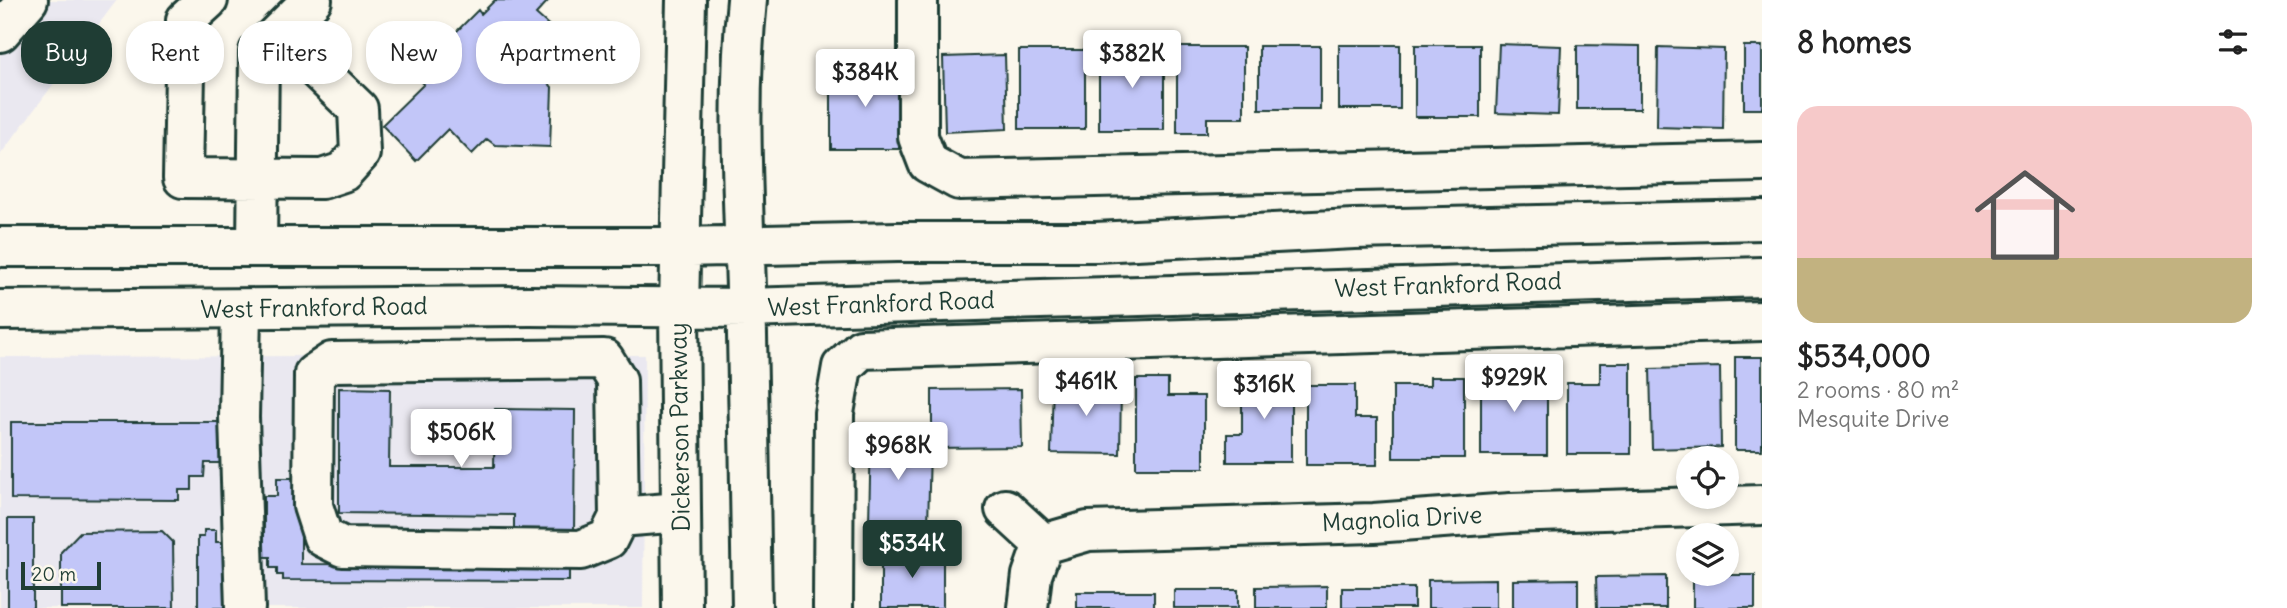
<!DOCTYPE html>
<meta charset="utf-8">
<style>
:root{--surface:#fff;--page:#f6f6f6;--text:#222;--muted:#767676;--accent:#1f3d34}
body{margin:0;font-family:Delius,sans-serif;background:var(--page);color:var(--text);height:100vh;display:flex;flex-direction:column;font-size:26px;white-space:nowrap}
*{box-sizing:border-box;margin:0}
p{font-size:23px;color:var(--muted)}
.icon{flex:none;width:38px;height:38px;fill:none;stroke:currentColor;stroke-width:2;stroke-linecap:round;stroke-linejoin:round}
.map{position:relative;flex:1;overflow:hidden}
.panel{display:flex;flex-direction:column;background:var(--surface);width:525px}
.panel>*{flex:none}
.banner{position:absolute;left:21px;top:21px;width:665px;height:63px;display:flex;gap:14px}
.controls{position:absolute;left:1676px;top:446px;display:grid;gap:14px}
.controls a{display:grid;place-items:center;width:63px;height:63px;border-radius:50%;background:var(--surface);box-shadow:0 4px 10px #0003;font-size:35px}
.scale{position:absolute;left:21px;bottom:18px;width:80px;box-sizing:border-box;padding-left:7px;border:4px solid #1f3d34;border-top:0;font-size:19px;line-height:24px;white-space:nowrap;color:#1f3d34;-webkit-text-stroke:5px #fbf7ec;paint-order:stroke}
.price{position:absolute;translate:-50% -60px;padding:0 16px;border-radius:7px;background:#fff;color:#222;font-size:23px;line-height:46px;filter:drop-shadow(0 2px 4px #0008)}
.price::after{content:'';position:absolute;left:50%;top:42px;width:21px;height:16px;margin-left:-10px;background:inherit;clip-path:polygon(0 0,100% 0,50% 100%)}
.price.on{background:var(--accent);color:#fff}
ul{padding:0;list-style:none}
li{display:grid;align-content:center;gap:14px;height:371px;padding:0 35px}
li span{display:grid;place-items:center;height:217px;border-radius:21px;color:#555}
li>.icon{margin-inline-start:auto}
span .icon{width:126px;height:126px;fill:#fffc;stroke-width:1}
li b{font-size:30px}
h2{display:flex;justify-content:space-between;align-items:center;height:84px;padding:0 35px;font-size:30px}
.pill{padding:0 24px;border-radius:28px;background:var(--surface);box-shadow:0 4px 10px #0003;font-size:24px;line-height:63px}
.pill.on{background:var(--accent);color:#fff}
main{display:flex;flex:1;min-height:0}
.map>svg:first-child{display:block}
.built{fill:#eae8f0}
.building{fill:#c2c6f8;stroke:#1f3d34;stroke-width:2}
.lines{fill:none;stroke-linecap:round;stroke-linejoin:round}
.minor-casing{stroke:#1f3d34;stroke-width:44}
.major-casing{stroke:#1f3d34;stroke-width:44}
.minor{stroke:#fbf7ec;stroke-width:38}
.major{stroke:#fbf7ec;stroke-width:38}
.labels{text-anchor:middle;stroke-width:5;stroke-linejoin:round;paint-order:stroke}
.street-label{font-size:24px;fill:#1f3d34;stroke:#fbf7ec}
</style>
<main>
<div class="map">
<svg width="1762" height="608" viewBox="0 0 1762 608">
<rect width="100%" height="100%" fill="#fbf7ec"/>
<filter id="ink" filterUnits="userSpaceOnUse"><feTurbulence type="fractalNoise" baseFrequency=".0143" numOctaves="2"/><feDisplacementMap in="SourceGraphic" scale="14" xChannelSelector="R" yChannelSelector="G"/><feConvolveMatrix kernelMatrix="1 2 1 2 8 2 1 2 1" color-interpolation-filters="sRGB"/></filter>
<g filter="url(#ink)">
<!-- built -->
<path class="built" d="M0 0H117L0 155Z
M645 355 643 608H0V357Z"/>
<!-- building -->
<path class="building" d="M495 0 548 1 536 14 554 30 534 47 557 69 545 79 552 87 550 147 495 145 487 139 472 154 448 129 416 161 382 125 424 84 414 74 478 10 481 14Z
M1499 44 1561 46 1558 115 1496 113Z
M1339 45H1400V109H1339Z
M1415 45H1480V117H1415Z
M1577 45 1640 46V109H1577Z
M1259 46H1320V109H1259Z
M1744 46H1762V109H1744Z
M1177 47H1244V118H1207V133H1177Z
M1658 47 1724 49 1723 129 1657 127Z
M1019 50H1085V129H1019Z
M1099 50H1164V130H1099Z
M1005 55 1007 129 945 132 943 57Z
M831 69H899V149H831Z
M1735 357H1762V450H1735Z
M1600 363H1631V454H1567V383H1600Z
M1720 367 1721 447 1652 449 1650 369Z
M1242 374H1291V462H1227V434H1242Z
M1481 374H1547V455H1481Z
M1430 377H1464V458H1393V386H1430Z
M1136 379H1168V396H1204V468H1136Z
M1053 382 1121 383 1120 454 1051 453Z
M1306 385H1355V418H1377V465H1306Z
M339 388 390 389 389 467H494L495 409 575 410 574 533 514 532V515L339 513Z
M1021 389 1022 447 932 448V390Z
M11 422H223V463H205L204 477H192V490H179V500L11 499Z
M871 434 903 435V449L930 450 928 525 869 523Z
M277 478H301V564L569 565V581L283 580V575H277V568H270V557H264V496H277Z
M8 519H33V608H8Z
M204 530H216V542H230L229 608H198V537H204Z
M162 531 173 542 174 608H61V552L80 532Z
M881 553H943V608H881Z
M1693 575H1755V608H1693Z
M1666 576V608H1597L1596 577Z
M1496 579V608H1428V580Z
M1578 579V608H1513V580Z
M1327 586V608H1256V587Z
M1342 588H1414V608H1342Z
M1174 590H1238V608H1174Z
M1077 592H1154V608H1077Z"/>
<g class="lines">
<defs>
<path id="minor" d="M208 0 186 20 183 178 322 179 343 172 360 153 358 109 279 33
M918 0V137L928 163 959 180 1762 162
M0 32 28 0
M257 247 259 52 312 0
M241 309 239 417 245 608
M604 359 617 380 619 517 608 539 581 550 343 547 323 537 313 506 314 374 332 362Z
M1005 509 1043 544
M619 517 681 512
M1043 544 1088 531 1374 523 1511 513 1762 505
M833 608 834 413 842 367 861 349 1762 321
M1028 608 1032 575 1043 544"/>
<path id="major" d="M747 0C737 96 743 191 746 288 749 395 750 501 752 608
M0 247H680L897 242H1096L1354 229 1762 220
M0 310 530 306 747 308 1762 277
M682 608 679 308 686 0"/>
</defs>
<!-- minor casing -->
<use href="#minor" class="minor-casing"/>
<!-- major casing -->
<use href="#major" class="major-casing"/>
<!-- minor -->
<use href="#minor" class="minor"/>
<!-- major -->
<use href="#major" class="major"/>
</g>
</g>
<g class="labels">
<!-- street labels -->
<g class="street-label">
<text transform="translate(1448 285) rotate(-2)" y="8">West Frankford Road</text>
<text transform="translate(881 304) rotate(-2)" y="8">West Frankford Road</text>
<text transform="translate(314 308) rotate(-1)" y="8">West Frankford Road</text>
<text transform="translate(680 427) rotate(-91)" y="8">Dickerson Parkway</text>
<text transform="translate(1402 519) rotate(-3)" y="8">Magnolia Drive</text>
</g>
</g>
</svg>
<div class="controls">
<a><svg class="icon" aria-label="locate" viewBox="0 0 24 24"><circle cx="12" cy="12" r="6"/><path d="M12 2v4M12 18v4M2 12h4M18 12h4"/></svg></a>
<a><svg class="icon" aria-label="layers" viewBox="0 0 24 24"><path d="M12 4l9 5-9 5-9-5zM3 14l9 5 9-5"/></svg></a>
</div>
<div class="scale">20 m</div>
<b class="price" style="left:1132px;top:90px">$382K</b>
<b class="price" style="left:865px;top:109px">$384K</b>
<b class="price" style="left:1514px;top:414px">$929K</b>
<b class="price" style="left:1086px;top:418px">$461K</b>
<b class="price" style="left:1264px;top:421px">$316K</b>
<b class="price" style="left:461px;top:469px">$506K</b>
<b class="price" style="left:898px;top:482px">$968K</b>
<b class="price on" style="left:912px;top:580px">$534K</b>
<div class="banner">
<a class="pill on">Buy</a>
<a class="pill">Rent</a>
<a class="pill">Filters</a>
<a class="pill">New</a>
<a class="pill">Apartment</a>
</div>
</div>
<section class="panel">
<h2>8 homes<svg class="icon" aria-label="filters" viewBox="0 0 24 24"><path d="M4 7h16M4 17h16"/><circle cx="9" cy="7" r="2"/><circle cx="15" cy="17" r="2"/></svg></h2>
<ul>
<li><span style="background:linear-gradient(#f6c9c9 70%,#c2b280 0)"><svg class="icon" aria-label="home" viewBox="0 0 24 24"><path d="M3 11l9-7 9 7M6 9v11h12V9"/></svg></span><div><b>$534,000</b><p>2 rooms · 80 m²</p><p>Mesquite Drive</p></div></li>
</ul>
</section>
</main>
